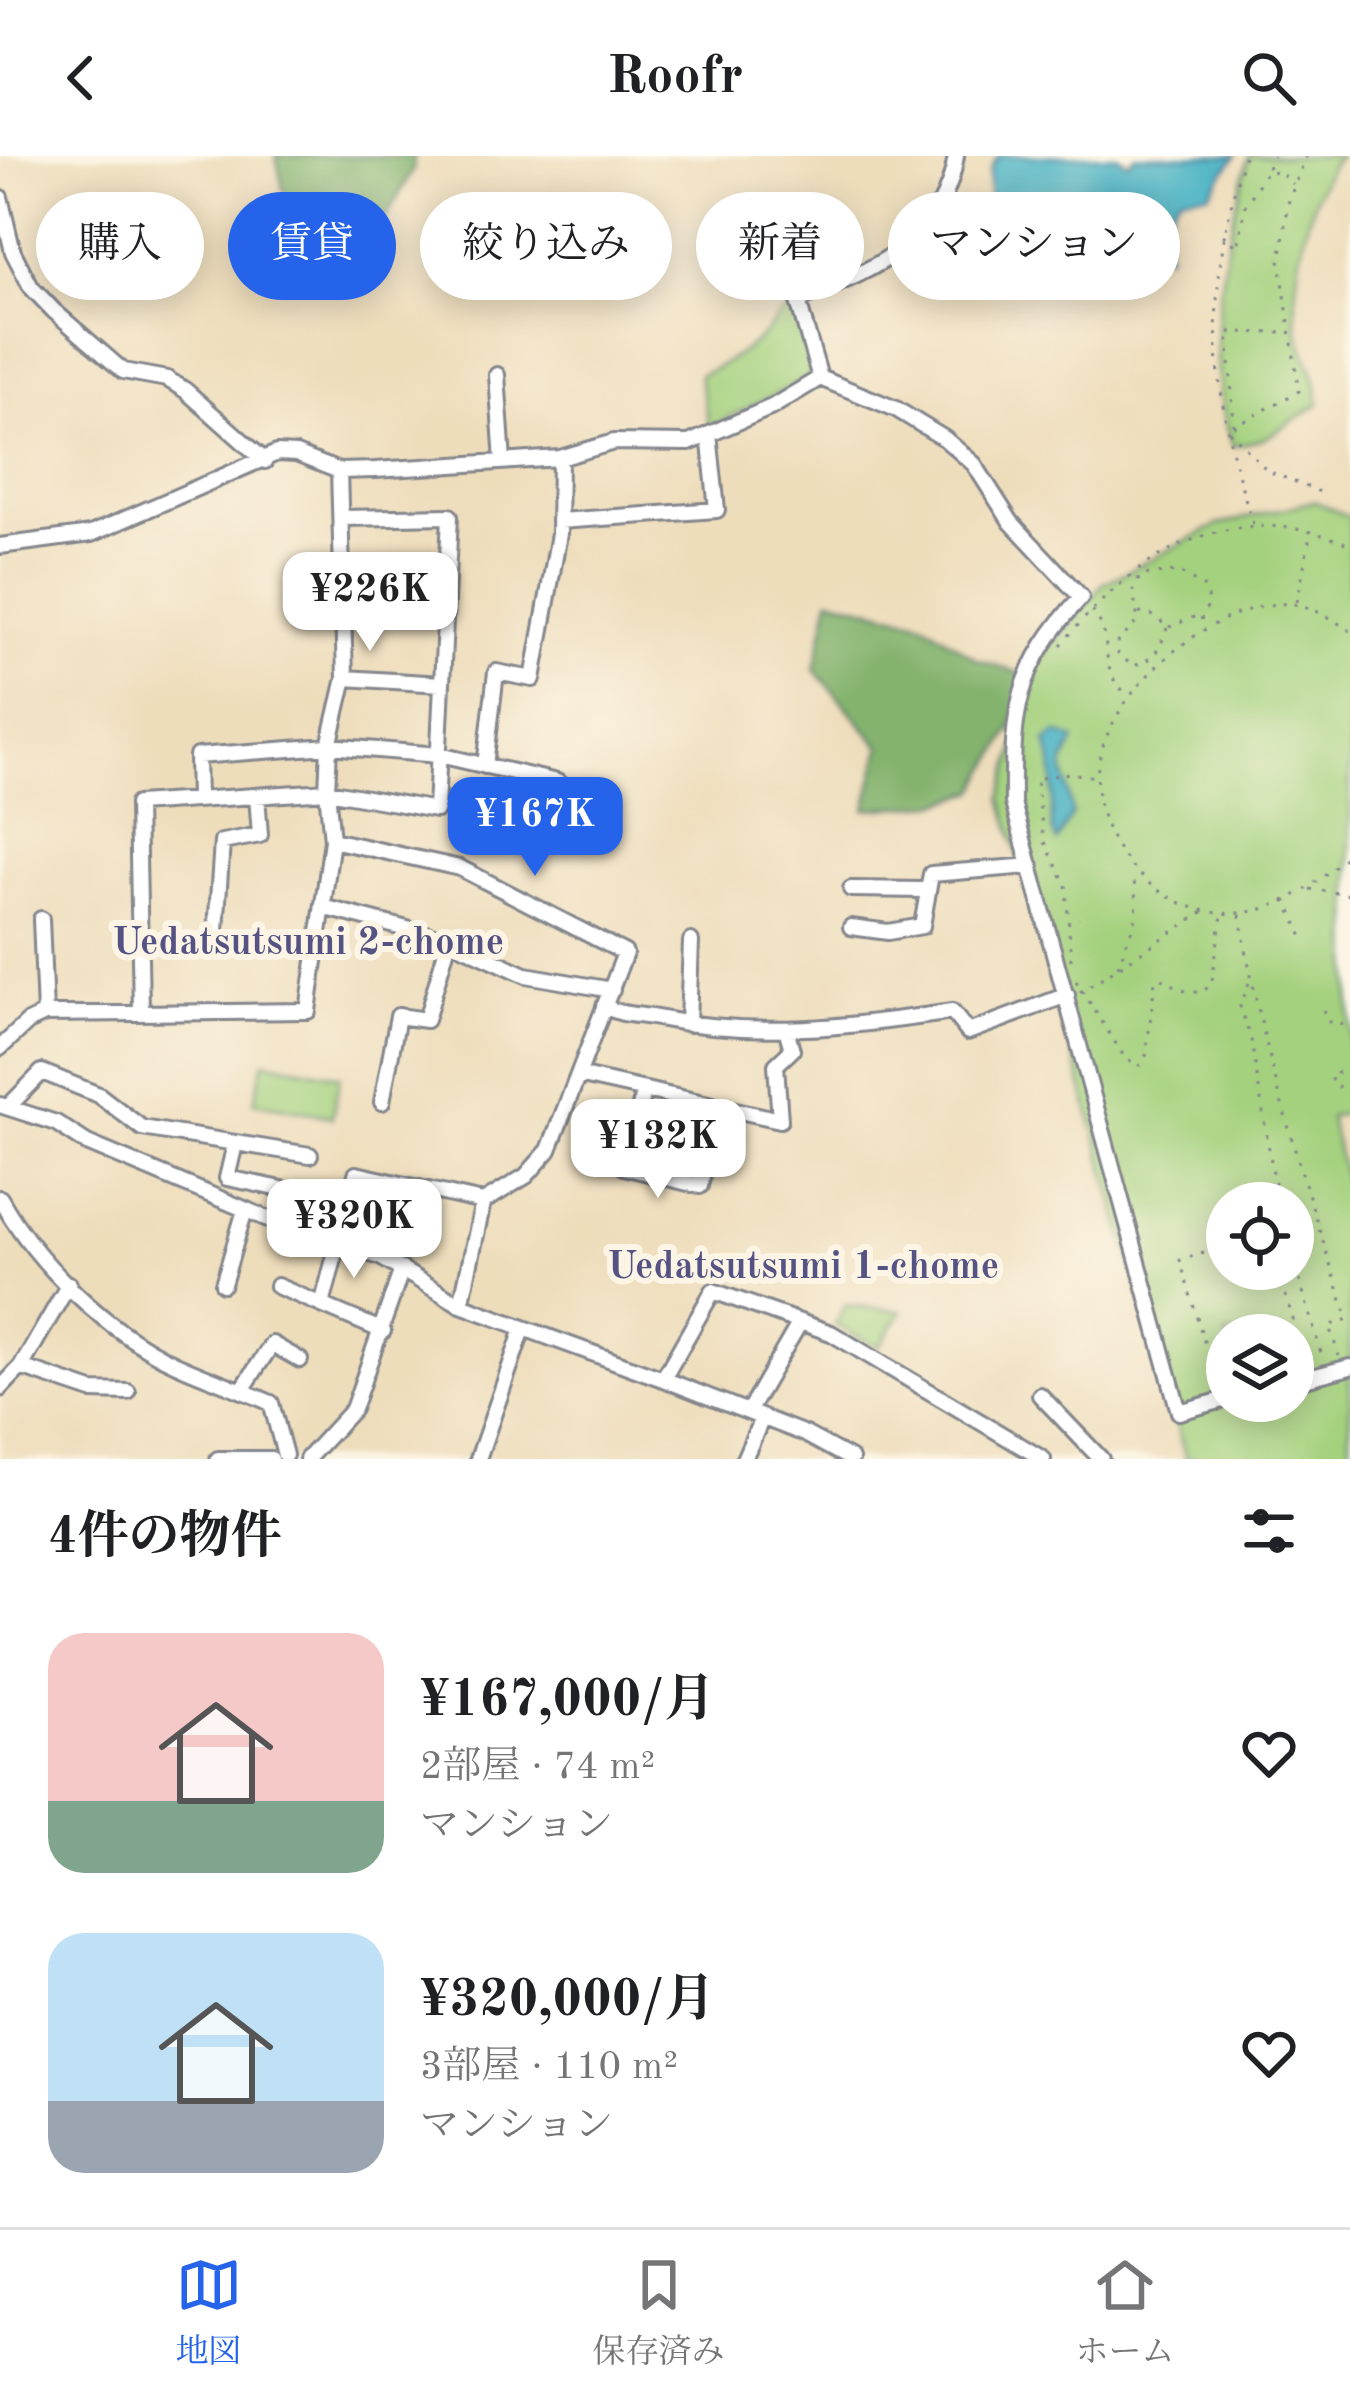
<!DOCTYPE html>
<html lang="ja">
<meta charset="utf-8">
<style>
:root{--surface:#fff;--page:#f6f6f6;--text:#202124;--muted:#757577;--line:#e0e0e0;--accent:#2563eb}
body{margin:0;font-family:"Old Standard TT","Noto Serif JP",serif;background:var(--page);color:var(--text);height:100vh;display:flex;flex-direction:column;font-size:45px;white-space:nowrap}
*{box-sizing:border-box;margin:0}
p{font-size:39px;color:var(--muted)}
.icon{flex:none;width:66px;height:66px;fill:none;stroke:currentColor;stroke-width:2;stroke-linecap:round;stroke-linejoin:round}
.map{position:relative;height:1303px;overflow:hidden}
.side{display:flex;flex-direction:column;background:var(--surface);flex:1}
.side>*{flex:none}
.top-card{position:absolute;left:36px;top:36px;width:1278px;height:108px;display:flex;gap:24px}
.tools{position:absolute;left:1206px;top:1026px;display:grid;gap:24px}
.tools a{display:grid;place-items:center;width:108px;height:108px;border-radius:50%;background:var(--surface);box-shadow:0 6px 30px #0003;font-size:60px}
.price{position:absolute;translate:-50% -102px;padding:0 27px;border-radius:24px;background:#fff;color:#222;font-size:39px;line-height:78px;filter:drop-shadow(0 3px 6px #0008)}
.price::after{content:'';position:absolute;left:50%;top:72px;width:36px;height:27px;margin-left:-18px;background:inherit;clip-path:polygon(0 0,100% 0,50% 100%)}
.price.current{background:var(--accent);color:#fff}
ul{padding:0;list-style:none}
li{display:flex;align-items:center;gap:36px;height:300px;padding:0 48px}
li span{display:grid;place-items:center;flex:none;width:336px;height:240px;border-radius:36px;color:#555}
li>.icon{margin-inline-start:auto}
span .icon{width:144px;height:144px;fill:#fffc;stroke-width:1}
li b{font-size:51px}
h2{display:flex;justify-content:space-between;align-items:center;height:144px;padding:0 48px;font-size:51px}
.pill{padding:0 42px;border-radius:54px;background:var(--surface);box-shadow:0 6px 30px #0003;font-size:42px;line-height:108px}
.pill.current{background:var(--accent);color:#fff}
header{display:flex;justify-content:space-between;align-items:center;height:156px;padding:0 48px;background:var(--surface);font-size:54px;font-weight:600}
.menu{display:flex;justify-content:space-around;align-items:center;height:168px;border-top:3px solid var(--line);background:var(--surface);font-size:33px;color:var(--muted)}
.menu a{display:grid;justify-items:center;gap:6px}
.menu .current{color:var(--accent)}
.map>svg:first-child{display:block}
.green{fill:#a4d17e;stroke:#60806e;stroke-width:3;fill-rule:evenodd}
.forest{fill:#83b36d;stroke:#4f7166;stroke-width:3}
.water{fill:#47b2c4;stroke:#317091;stroke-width:3}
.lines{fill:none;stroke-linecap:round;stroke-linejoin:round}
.minor-casing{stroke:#84868c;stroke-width:20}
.path{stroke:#84868c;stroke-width:3;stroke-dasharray:3 9;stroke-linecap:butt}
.minor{stroke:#fff;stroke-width:14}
.labels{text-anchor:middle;stroke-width:12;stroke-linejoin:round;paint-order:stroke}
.neighbourhood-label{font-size:39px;font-weight:bold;fill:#555383;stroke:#fcf5e5}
</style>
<header><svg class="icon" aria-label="back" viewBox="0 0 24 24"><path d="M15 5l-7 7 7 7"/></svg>Roofr<svg class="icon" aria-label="search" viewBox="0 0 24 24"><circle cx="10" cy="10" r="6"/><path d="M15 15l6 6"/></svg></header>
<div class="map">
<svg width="1350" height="1303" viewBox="0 0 1350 1303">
<rect width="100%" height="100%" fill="#fcf5e5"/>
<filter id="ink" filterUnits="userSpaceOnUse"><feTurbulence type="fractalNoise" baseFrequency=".00833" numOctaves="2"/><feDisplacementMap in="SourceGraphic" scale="24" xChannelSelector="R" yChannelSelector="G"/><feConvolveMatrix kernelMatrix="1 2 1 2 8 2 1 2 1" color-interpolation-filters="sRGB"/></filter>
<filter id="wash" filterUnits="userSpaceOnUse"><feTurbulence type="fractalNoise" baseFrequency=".004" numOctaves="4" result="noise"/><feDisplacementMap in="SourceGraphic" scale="48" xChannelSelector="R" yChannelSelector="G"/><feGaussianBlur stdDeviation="2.7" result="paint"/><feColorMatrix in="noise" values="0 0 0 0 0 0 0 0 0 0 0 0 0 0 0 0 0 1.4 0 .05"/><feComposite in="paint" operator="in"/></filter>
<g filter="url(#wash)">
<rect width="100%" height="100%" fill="#edb"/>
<!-- green -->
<path class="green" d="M1249 0H1339C1308 33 1287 134 1299 178 1306 207 1318 215 1319 248L1264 283 1233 290C1201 199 1223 89 1249 0Z
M793 153 812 214 806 223 709 271 699 219C721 211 739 199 758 184 772 172 775 159 793 153Z
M1314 345 1350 361V956L1329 961 1350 1044V1303H1186L1002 642 1040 503 1103 428 1218 369ZM1227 1047H1293V1113H1227ZM1227 1179H1293V1245H1227Z
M264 905 340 920 332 961 254 946Z
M845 1149 902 1155 879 1191 835 1169Z"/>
<!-- forest -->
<path class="forest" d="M276 0H414L413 14 359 109 318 101 283 33Z
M830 442 923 466 976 503 1028 520 1012 572 976 635 936 648 866 653 881 591 815 514Z"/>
<!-- water -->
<path class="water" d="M999 0H1119L1127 7 1135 0H1236L1209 37 1180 40C1165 58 1166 77 1168 99L1026 106C985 98 989 70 989 36 989 20 987 14 999 0Z
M1057 577 1075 584 1063 609 1072 658 1057 685C1043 666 1063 624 1046 586Z"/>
</g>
<g filter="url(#ink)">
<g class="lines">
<defs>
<path id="minor" d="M0 41 13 96 31 131 54 155 123 215 167 223 185 234 265 305
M497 219 503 306
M820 222 896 253 945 283 974 308 1011 366 1081 441C1016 512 1012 554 1013 647L1179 1256 1227 1243
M820 222 798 145C871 114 943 88 956 0
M559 365 717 354 709 278
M0 390 91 378 277 297 296 298 339 315 375 314 560 302 614 286 689 287 772 251 820 222
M345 448 446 447
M345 522 442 528
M485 610 496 516 533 523 559 378 560 302
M198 644 197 600 329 590 439 599 557 626 605 659
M332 684 460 712 625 797 549 994 526 1020 483 1046 461 1149
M851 733 924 734
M323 751 449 784 526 819 612 834
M41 763 45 858
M851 771 888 776 922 770 931 718 1031 710
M216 774 222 686 260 679 257 640
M604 850C622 860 638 858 657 862 757 882 852 871 952 856L968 876 1067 839
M141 854 137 648 327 635 436 654 450 360 341 362
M688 868 691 785
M0 892 28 866 45 858 308 855 332 684 327 635 329 590 345 522 339 315
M578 919 780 964 776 909 792 894 787 876
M644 935 624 1011 700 1030 717 950
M382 946 398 860 426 864 449 784
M0 949 56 967 87 987 287 1071 380 1101 461 1149 663 1223
M8 951 42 916 99 939 142 972 310 999
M235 988 227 1022 347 1046
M0 1042C36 1107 108 1177 176 1208 207 1222 240 1233 271 1247L285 1299
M223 1128 245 1054
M277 1130 383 1175
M322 1149 356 1018 483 1046
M21 1211 92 1235 128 1236
M1293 1226 1350 1211
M0 1233 21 1211 69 1128
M242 1234 272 1188 300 1204
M1040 1239 1101 1303
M748 1256 800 1166
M218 1303H271
M307 1303 353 1253 402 1113
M478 1303 523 1173
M744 1303 762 1262
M851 1303 805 1278 663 1223 713 1135 831 1177 1043 1303"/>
</defs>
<!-- minor casing -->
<use href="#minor" class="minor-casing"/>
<!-- path -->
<path class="path" d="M1244 0C1203 140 1209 230 1253 368
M1268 12 1273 0
M1223 79 1238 91 1246 49 1267 14 1281 17 1293 28
M1234 270 1228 176 1286 177
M1234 271 1299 235 1280 105 1289 44 1306 0
M1229 275 1268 315 1320 336
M1297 446 1310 380
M1092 455C1117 481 1094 516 1129 539
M1139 457 1156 460 1167 472 1199 459
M1167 472C1160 493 1155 503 1133 510L1118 498 1117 487 1138 465 1133 434 1141 419 1179 416 1205 432 1209 450 1201 459 1203 473
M1350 475C1336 465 1310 449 1293 448 1213 442 1098 541 1097 623 1096 696 1167 764 1240 757 1285 753 1319 726 1350 697
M1061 489C1137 397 1229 338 1350 389
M1310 733 1350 739
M1286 744 1305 785
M1240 759C1262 896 1305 1031 1348 1163L1329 1170 1339 1200
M1071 804 1066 729 1044 684 1036 623 1069 617 1096 621
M1118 810 1137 759 1134 722
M1076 825 1125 902 1138 911 1146 900 1155 825 1161 822 1187 836H1204L1212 824 1222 759
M1249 827 1240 850 1251 884 1278 1047
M1080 836 1203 756
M1323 854 1329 866 1350 870
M1350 912 1330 920 1334 931H1350
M1227 1090 1180 1104 1206 1192 1227 1186
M1293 1101 1323 1204
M1250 1179 1294 1167 1278 1113"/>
<!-- minor -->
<use href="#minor" class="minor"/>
</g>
</g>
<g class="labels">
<!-- neighbourhood labels -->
<g class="neighbourhood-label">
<text x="308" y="798">Uedatsutsumi 2-chome</text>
<text x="803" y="1122">Uedatsutsumi 1-chome</text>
</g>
</g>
</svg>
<div class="tools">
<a><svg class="icon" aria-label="locate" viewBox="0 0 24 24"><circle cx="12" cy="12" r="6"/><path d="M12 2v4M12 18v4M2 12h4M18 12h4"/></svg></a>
<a><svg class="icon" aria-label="layers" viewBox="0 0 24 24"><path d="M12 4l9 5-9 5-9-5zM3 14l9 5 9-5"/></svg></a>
</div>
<b class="price" style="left:370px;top:498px">¥226K</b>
<b class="price current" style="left:535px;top:723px">¥167K</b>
<b class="price" style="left:658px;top:1045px">¥132K</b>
<b class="price" style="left:354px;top:1125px">¥320K</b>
<div class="top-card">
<a class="pill">購入</a>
<a class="pill current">賃貸</a>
<a class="pill">絞り込み</a>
<a class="pill">新着</a>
<a class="pill">マンション</a>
</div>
</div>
<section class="side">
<h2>4件の物件<svg class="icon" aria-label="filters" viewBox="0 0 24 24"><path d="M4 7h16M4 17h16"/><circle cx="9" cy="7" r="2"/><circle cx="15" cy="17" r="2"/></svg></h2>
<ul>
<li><span style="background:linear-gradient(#f6c9c9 70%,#7fa58c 0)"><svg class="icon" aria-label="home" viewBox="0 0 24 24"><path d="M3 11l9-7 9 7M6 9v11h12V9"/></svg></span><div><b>¥167,000/月</b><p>2部屋 · 74 m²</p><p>マンション</p></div><svg class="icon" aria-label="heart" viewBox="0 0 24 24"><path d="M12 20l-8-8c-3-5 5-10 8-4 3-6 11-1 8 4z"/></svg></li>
<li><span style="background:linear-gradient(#bfe0f5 70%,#9aa5b1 0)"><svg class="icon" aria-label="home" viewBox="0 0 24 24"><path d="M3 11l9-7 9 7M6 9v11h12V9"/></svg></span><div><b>¥320,000/月</b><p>3部屋 · 110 m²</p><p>マンション</p></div><svg class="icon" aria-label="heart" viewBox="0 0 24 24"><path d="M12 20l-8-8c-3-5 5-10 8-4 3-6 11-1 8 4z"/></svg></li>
</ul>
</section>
<nav class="menu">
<a class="current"><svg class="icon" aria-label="map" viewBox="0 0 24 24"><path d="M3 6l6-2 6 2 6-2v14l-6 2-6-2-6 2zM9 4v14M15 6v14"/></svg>地図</a>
<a><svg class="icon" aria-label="saved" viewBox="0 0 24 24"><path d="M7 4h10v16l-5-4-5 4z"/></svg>保存済み</a>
<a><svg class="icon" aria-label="home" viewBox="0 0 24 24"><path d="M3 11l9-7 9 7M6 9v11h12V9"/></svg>ホーム</a>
</nav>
